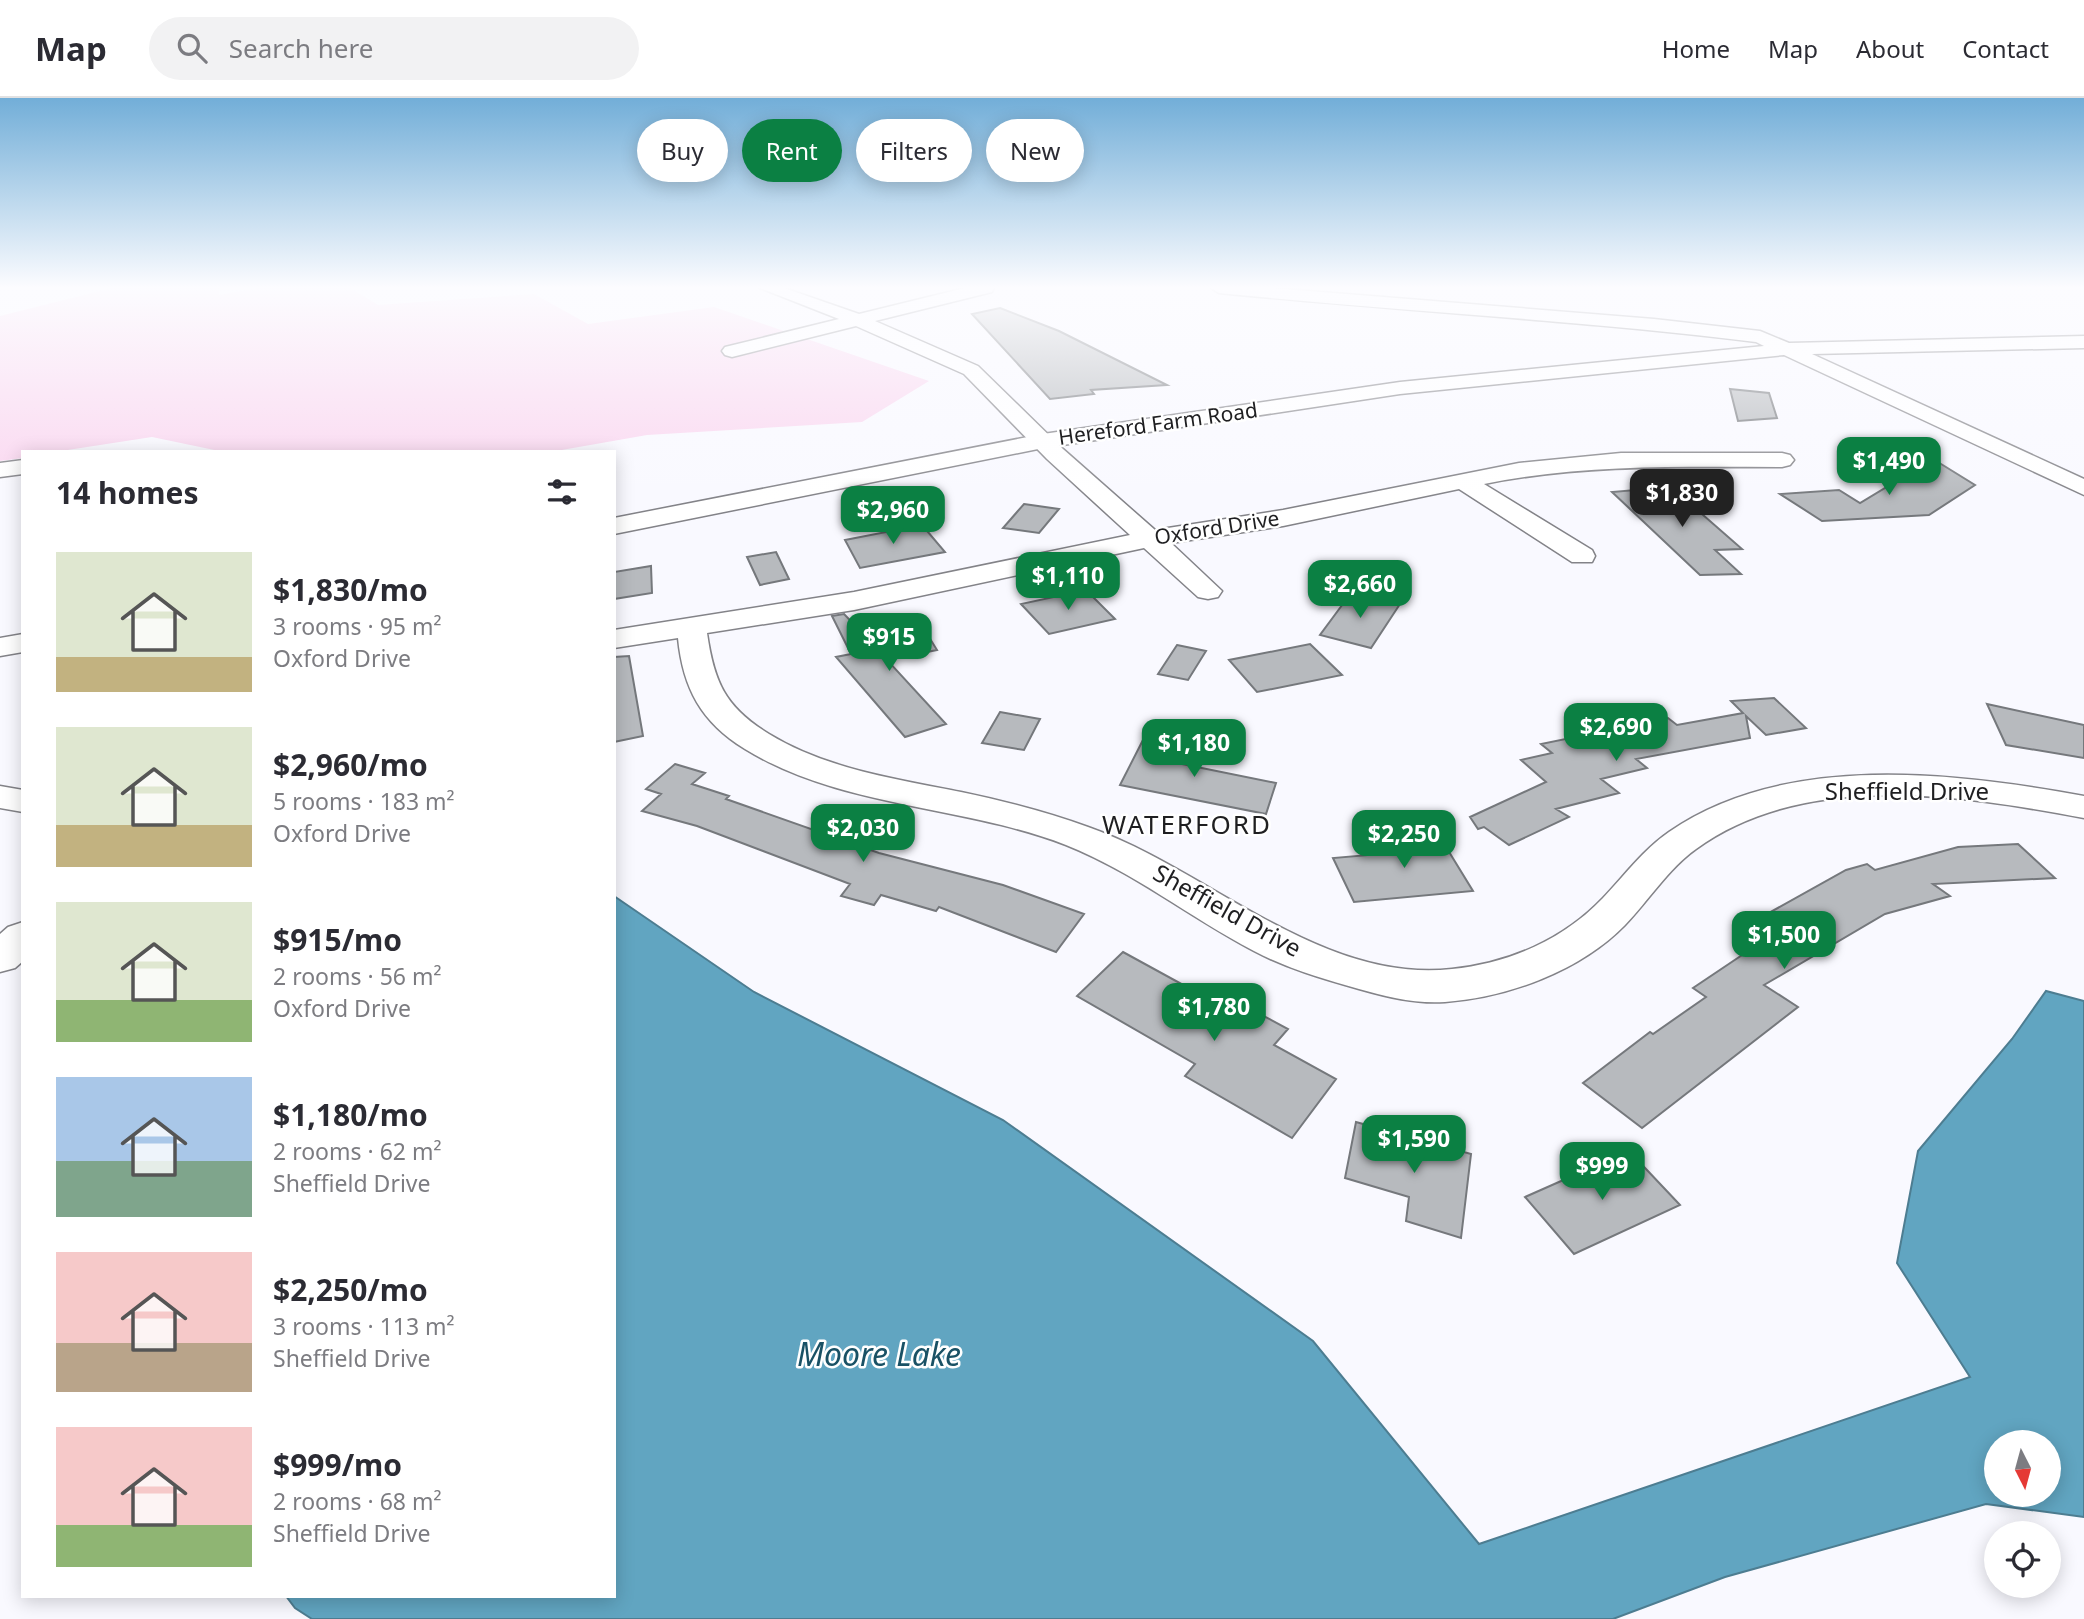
<!DOCTYPE html>
<meta charset="utf-8">
<style>
:root{--surface:#fff;--page:#f2f2f3;--text:#2b2b33;--muted:#7c7c81;--line:#e1e1e2;--accent:#0b8043}
body{margin:0;font-family:"Noto Sans",sans-serif;background:var(--page);color:var(--text);height:100vh;display:flex;flex-direction:column;font-size:26px;white-space:nowrap}
*{box-sizing:border-box;margin:0}
p{font-size:23px;color:var(--muted)}
.icon{flex:none;width:38px;height:38px;fill:none;stroke:currentColor;stroke-width:2;stroke-linecap:round;stroke-linejoin:round}
.map{position:relative;flex:1;overflow:hidden}
.details{position:absolute;left:21px;top:352px;width:595px;height:1148px;display:flex;flex-direction:column;background:var(--surface);border-radius:0px;box-shadow:0 4px 18px #0003}
.details>*{flex:none}
.banner{position:absolute;left:637px;top:21px;width:665px;height:63px;display:flex;gap:14px}
.needle{width:46px;rotate:174deg}
.controls{position:absolute;left:1984px;top:1332px;display:grid;gap:14px}
.controls a{display:grid;place-items:center;width:77px;height:77px;border-radius:50%;background:var(--surface);box-shadow:0 4px 18px #0003;font-size:35px}
.price{position:absolute;translate:-50% -60px;padding:0 16px;border-radius:14px;background:var(--accent);color:#fff;font-size:23px;line-height:46px;filter:drop-shadow(0 2px 4px #0008)}
.price::after{content:'';position:absolute;left:50%;top:42px;width:21px;height:16px;margin-left:-10px;background:inherit;clip-path:polygon(0 0,100% 0,50% 100%)}
.price.selected{background:#222;color:#fff}
ul{padding:0;list-style:none}
li{display:flex;align-items:center;gap:21px;height:175px;padding:0 35px}
li span{display:grid;place-items:center;flex:none;width:196px;height:140px;border-radius:0px;color:#555}
li>.icon{margin-inline-start:auto}
span .icon{width:84px;height:84px;fill:#fffc;stroke-width:1}
li b{font-size:30px}
h2{display:flex;justify-content:space-between;align-items:center;height:84px;padding:0 35px;font-size:30px}
.pill{padding:0 24px;border-radius:32px;background:var(--surface);box-shadow:0 4px 18px #0003;font-size:24px;line-height:63px}
.pill.selected{background:var(--accent);color:#fff}
header{display:flex;align-items:center;gap:42px;box-sizing:border-box;height:98px;padding:0 35px;background:var(--surface);border-bottom:2px solid var(--line)}
header strong{font-size:33px}
nav{display:flex;gap:38px;margin-inline-start:auto;font-size:24px}
.search{width:490px;height:63px;background:var(--page);display:flex;align-items:center;gap:18px;box-sizing:border-box;padding:0 24px;border-radius:38px;color:var(--muted);font-size:26px}
.map>svg:first-child{display:block}
.green{fill:#fad5ef}
.water{fill:#61a5c1;stroke:#4d7d91;stroke-width:2;fill-rule:evenodd}
.building{fill:#b7babe;stroke:#75787c;stroke-width:2}
.lines{fill:none;stroke-linecap:round;stroke-linejoin:round}
.minor-casing{stroke:#838388;stroke-width:3}
.tertiary-casing{stroke:#838388;stroke-width:3}
.minor{fill:#fff;fill-rule:evenodd}
.tertiary{fill:#fff;fill-rule:evenodd}
.labels{text-anchor:middle;stroke-width:5;stroke-linejoin:round;paint-order:stroke}
.far-street-label{font-size:21px;fill:#1f1f21;stroke:#fff}
.street-label{font-size:24px;fill:#1f1f21;stroke:#fff}
.neighbourhood-label{font-size:26px;letter-spacing:2px;fill:#1f1f21;stroke:#fff}
.near-water-label{font-size:32px;font-style:italic;fill:#195165;stroke:#fff}
</style>
<header>
<strong>Map</strong>
<div class="search"><svg class="icon" aria-label="search" viewBox="0 0 24 24"><circle cx="10" cy="10" r="6"/><path d="M15 15l6 6"/></svg>Search here</div>
<nav><a>Home</a><a>Map</a><a>About</a><a>Contact</a></nav>
</header>
<div class="map">
<svg width="2084" height="1521" viewBox="0 0 2084 1521">
<rect width="100%" height="100%" fill="#f9f9ff"/>
<!-- green -->
<path class="green" d="M112 190H219V197L258 190H350L378 207 534 196 588 226 714 209 929 283 862 324 647 337 556 353 224 354 152 339 61 353 23 354V360L0 363V218Z"/>
<!-- water -->
<path class="water" d="M614 798 754 894 1003 1022 1313 1243 1479 1446 1970 1279 1897 1165 1918 1053 2012 941 2046 893 2084 903V1419L1986 1406 1725 1479 1613 1521H312L295 1510 286 1498H614ZM1997 1344H2049V1396H1997Z"/>
<!-- building -->
<path class="building" d="M1000 210 1059 233 1167 287 1091 292 1094 296 1050 301 972 216Z
M1730 291 1769 295 1777 320 1738 323Z
M1933 361 1975 387 1929 417 1822 423 1780 396 1839 392 1860 405Z
M1671 389 1742 451 1715 452 1741 476 1700 477 1612 394Z
M1024 406 1059 411 1039 435 1003 430Z
M922 427 945 454 860 470 845 442Z
M776 454 789 481 760 487 747 459Z
M651 468 652 495 614 501V474Z
M1086 492 1115 521 1049 536 1021 506Z
M1351 495 1400 506 1371 550 1320 537Z
M844 516 864 537 921 526 937 552 887 562 946 626 905 639 836 559 851 556 832 518Z
M1310 546 1342 577 1257 594 1229 562Z
M1177 547 1206 553 1188 582 1158 576Z
M629 558 643 638 614 644V559Z
M1774 600 1806 630 1766 637 1746 618 1750 640 1636 661 1647 670 1601 681 1619 695 1556 711 1569 719 1509 747 1484 729 1478 731 1470 719 1546 684 1521 662 1552 655 1541 646 1668 620 1677 627 1743 615 1731 603Z
M1987 606 2084 627V660L2006 647Z
M1000 614 1040 621 1024 652 982 645Z
M1144 640 1189 650 1182 666 1276 685 1266 716 1120 687Z
M675 666 705 675 692 686 729 698 726 701 879 755 1003 787 1084 816 1056 854 939 809 936 813 881 797 874 807 841 798 850 786 697 728 642 713 661 696 646 691Z
M1435 731 1473 793 1354 804 1333 760 1404 754 1393 735Z
M2018 746 2055 780 1933 786 1950 798 1885 816 1764 887 1798 909 1642 1030 1583 985 1650 934 1653 936 1706 899 1693 890 1760 845 1740 831 1846 772 1867 766 1875 772 1958 749Z
M1123 854 1238 917 1245 908 1288 931 1274 947 1336 981 1292 1040 1185 978 1195 966 1077 898Z
M1356 1024 1471 1056 1461 1140 1406 1123 1409 1099 1345 1080Z
M1629 1053 1680 1107 1574 1156 1525 1099Z"/>
<g class="lines">
<defs>
<path id="minor" d="M760 190H784L859 216 965 190H994L992 194 875 223 978 268 1063 351 1155 432 1283 412 1519 365 1621 355H1782L1790 357 1794 362 1790 367 1782 369C1682 369 1583 366 1484 386L1592 452 1595 458 1592 464H1572L1459 391 1283 428 1171 445 1222 493 1218 499 1208 501 1198 499 1144 450 854 512 707 535C714 584 725 609 769 636 826 671 896 681 961 694 1004 703 1047 714 1088 729 1206 770 1320 886 1452 871 1509 865 1563 842 1603 800 1624 778 1643 752 1669 734 1784 654 1954 674 2084 698V720C1961 697 1805 672 1696 751 1668 771 1649 802 1625 827 1580 873 1509 899 1445 904 1415 906 1387 899 1359 891 1323 881 1286 870 1254 853 1189 819 1134 774 1066 747 963 707 841 710 745 651 701 624 683 590 678 540L614 550V532L854 494 1130 437 1047 361 964 276 856 228 732 259 725 257 722 253 725 249 839 221Z
M23 362V376L0 379V365Z
M0 688 23 692V714L0 710Z
M23 824V863L15 870 0 874V836L8 829Z"/>
<path id="tertiary" d="M1211 190H1272L1654 221 1760 233 1789 245 2084 238V250L1812 256 2084 381V397L1784 257 1400 296 1043 350 614 436V420L1043 336 1400 284 1764 248 1756 244C1578 222 1398 213 1219 195Z
M23 536V554L0 558V540Z"/>
</defs>
<!-- minor casing -->
<use href="#minor" class="minor-casing"/>
<!-- tertiary casing -->
<use href="#tertiary" class="tertiary-casing"/>
<!-- minor -->
<use href="#minor" class="minor"/>
<!-- tertiary -->
<use href="#tertiary" class="tertiary"/>
</g>
<!-- sky -->
<linearGradient id="sky" x2="0" y2="1"><stop stop-color="#72aed8"/><stop offset="0.47" stop-color="#fcfcff"/><stop offset="1" stop-color="#fcfcff" stop-opacity="0"/></linearGradient>
<rect width="2084" height="403" fill="url(#sky)"/>
<g class="labels">
<!-- far-street labels -->
<g class="far-street-label">
<text transform="translate(1158 326) rotate(-8)" y="7">Hereford Farm Road</text>
<text transform="translate(1217 430) rotate(-9)" y="7">Oxford Drive</text>
</g>
<!-- street labels -->
<g class="street-label">
<text x="1907" y="702">Sheffield Drive</text>
<text transform="translate(1227 813) rotate(29)" y="8">Sheffield Drive</text>
</g>
<!-- neighbourhood labels -->
<g class="neighbourhood-label">
<text x="1187" y="736">WATERFORD</text>
</g>
<!-- near-water labels -->
<g class="near-water-label">
<text x="879" y="1268">Moore Lake</text>
</g>
</g>
</svg>
<div class="controls">
<a><svg class="needle" viewBox="-14 -14 28 28"><path d="M0-13l5 13h-10z" fill="#e53935"/><path d="M0 13l5-13h-10z" fill="#7c7c81"/></svg></a>
<a><svg class="icon" aria-label="locate" viewBox="0 0 24 24"><circle cx="12" cy="12" r="6"/><path d="M12 2v4M12 18v4M2 12h4M18 12h4"/></svg></a>
</div>
<b class="price" style="left:1889px;top:399px">$1,490</b>
<b class="price selected" style="left:1682px;top:431px">$1,830</b>
<b class="price" style="left:893px;top:448px">$2,960</b>
<b class="price" style="left:1068px;top:514px">$1,110</b>
<b class="price" style="left:1360px;top:522px">$2,660</b>
<b class="price" style="left:889px;top:575px">$915</b>
<b class="price" style="left:1616px;top:665px">$2,690</b>
<b class="price" style="left:1194px;top:681px">$1,180</b>
<b class="price" style="left:863px;top:766px">$2,030</b>
<b class="price" style="left:1404px;top:772px">$2,250</b>
<b class="price" style="left:1784px;top:873px">$1,500</b>
<b class="price" style="left:1214px;top:945px">$1,780</b>
<b class="price" style="left:1414px;top:1077px">$1,590</b>
<b class="price" style="left:1602px;top:1104px">$999</b>
<div class="banner">
<a class="pill">Buy</a>
<a class="pill selected">Rent</a>
<a class="pill">Filters</a>
<a class="pill">New</a>
</div>
<section class="details">
<h2>14 homes<svg class="icon" aria-label="filters" viewBox="0 0 24 24"><path d="M4 7h16M4 17h16"/><circle cx="9" cy="7" r="2"/><circle cx="15" cy="17" r="2"/></svg></h2>
<ul>
<li><span style="background:linear-gradient(#dfe7d0 75%,#c2b280 0)"><svg class="icon" aria-label="home" viewBox="0 0 24 24"><path d="M3 11l9-7 9 7M6 9v11h12V9"/></svg></span><div><b>$1,830/mo</b><p>3 rooms · 95 m²</p><p>Oxford Drive</p></div></li>
<li><span style="background:linear-gradient(#dfe7d0 70%,#c2b280 0)"><svg class="icon" aria-label="home" viewBox="0 0 24 24"><path d="M3 11l9-7 9 7M6 9v11h12V9"/></svg></span><div><b>$2,960/mo</b><p>5 rooms · 183 m²</p><p>Oxford Drive</p></div></li>
<li><span style="background:linear-gradient(#dfe7d0 70%,#8fb573 0)"><svg class="icon" aria-label="home" viewBox="0 0 24 24"><path d="M3 11l9-7 9 7M6 9v11h12V9"/></svg></span><div><b>$915/mo</b><p>2 rooms · 56 m²</p><p>Oxford Drive</p></div></li>
<li><span style="background:linear-gradient(#a9c7e8 60%,#7fa58c 0)"><svg class="icon" aria-label="home" viewBox="0 0 24 24"><path d="M3 11l9-7 9 7M6 9v11h12V9"/></svg></span><div><b>$1,180/mo</b><p>2 rooms · 62 m²</p><p>Sheffield Drive</p></div></li>
<li><span style="background:linear-gradient(#f6c9c9 65%,#b9a48a 0)"><svg class="icon" aria-label="home" viewBox="0 0 24 24"><path d="M3 11l9-7 9 7M6 9v11h12V9"/></svg></span><div><b>$2,250/mo</b><p>3 rooms · 113 m²</p><p>Sheffield Drive</p></div></li>
<li><span style="background:linear-gradient(#f6c9c9 70%,#8fb573 0)"><svg class="icon" aria-label="home" viewBox="0 0 24 24"><path d="M3 11l9-7 9 7M6 9v11h12V9"/></svg></span><div><b>$999/mo</b><p>2 rooms · 68 m²</p><p>Sheffield Drive</p></div></li>
</ul>
</section>
</div>
